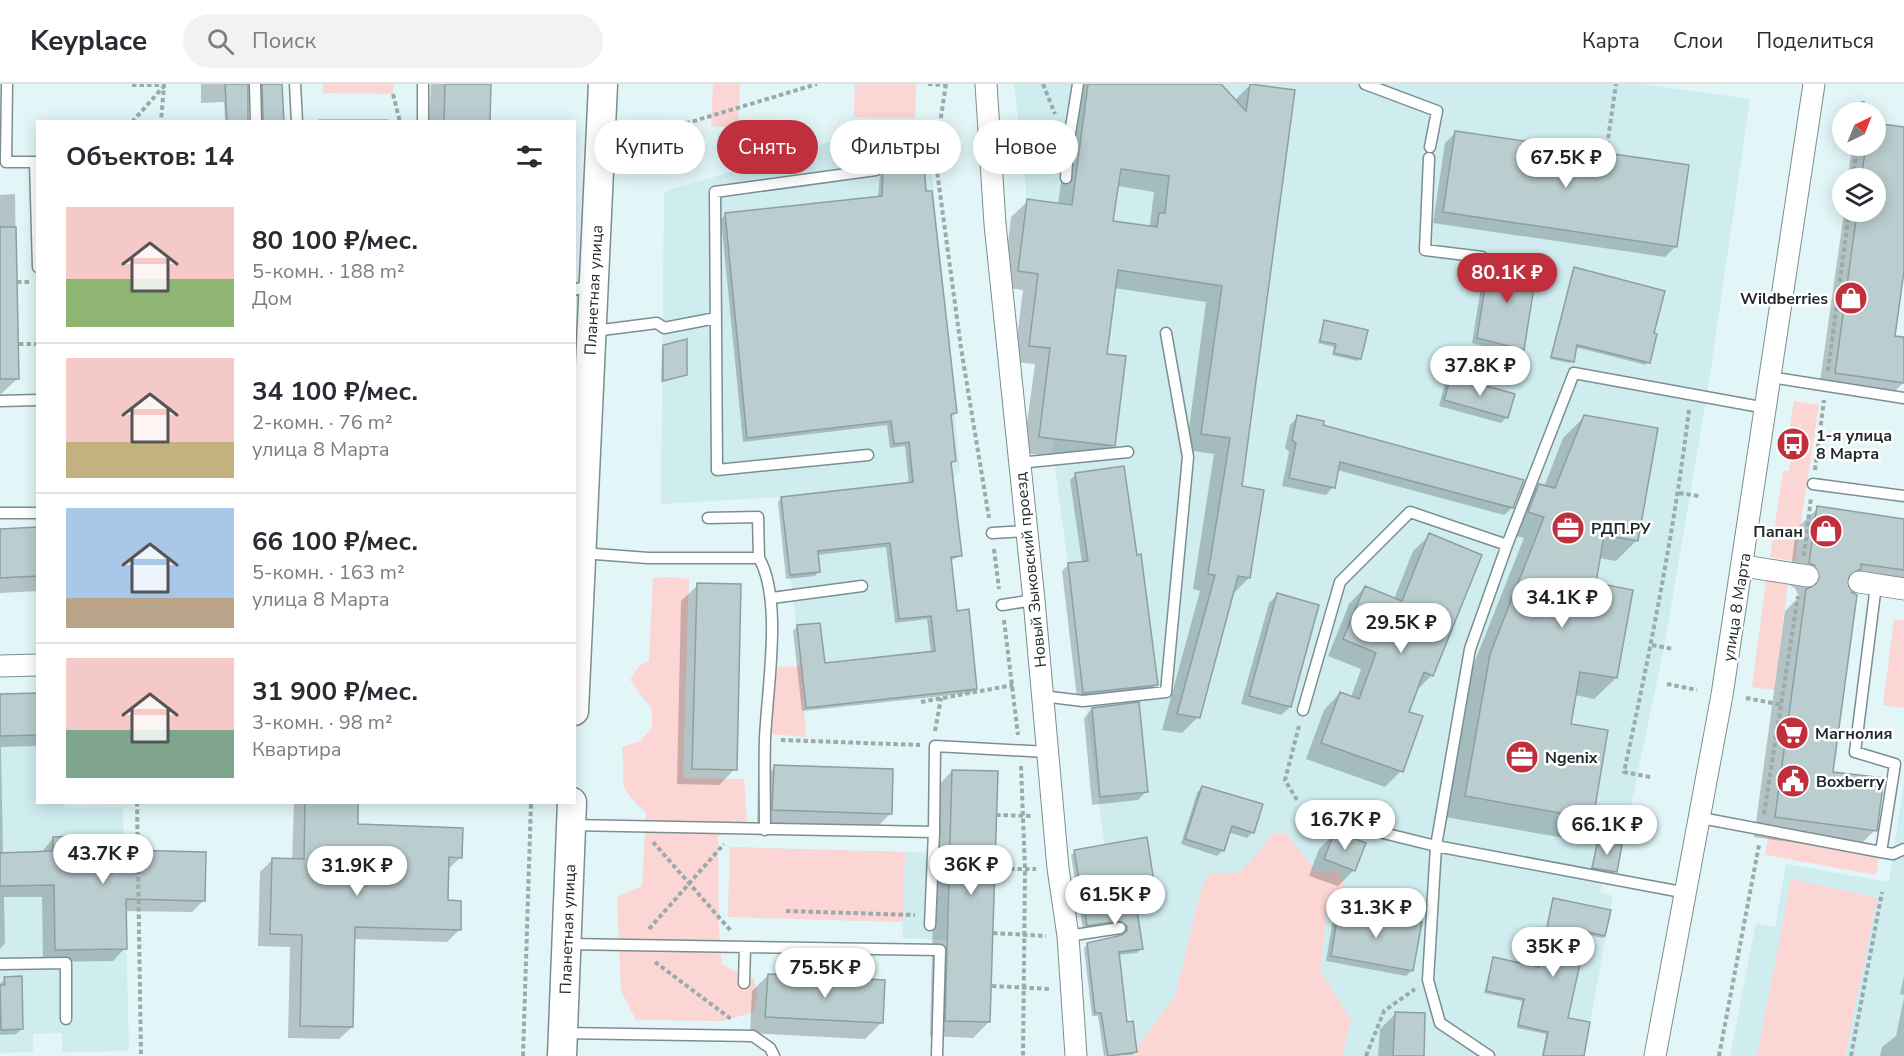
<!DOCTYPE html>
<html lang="ru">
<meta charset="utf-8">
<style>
:root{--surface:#fff;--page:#f2f2f3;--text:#2b2b33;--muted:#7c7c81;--line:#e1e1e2;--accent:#bf2f3c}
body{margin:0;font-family:"Nunito Sans",sans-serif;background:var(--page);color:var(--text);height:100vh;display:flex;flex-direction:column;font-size:22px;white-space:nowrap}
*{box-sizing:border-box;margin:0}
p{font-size:20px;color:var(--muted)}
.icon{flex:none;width:33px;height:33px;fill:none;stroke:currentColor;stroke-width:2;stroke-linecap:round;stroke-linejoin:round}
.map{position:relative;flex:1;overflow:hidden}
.details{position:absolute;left:36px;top:36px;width:540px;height:684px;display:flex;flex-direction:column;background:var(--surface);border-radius:0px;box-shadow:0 3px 15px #0003}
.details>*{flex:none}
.banner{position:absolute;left:594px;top:36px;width:570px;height:54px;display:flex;gap:12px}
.needle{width:39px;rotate:43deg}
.tools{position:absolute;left:1832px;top:18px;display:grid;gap:12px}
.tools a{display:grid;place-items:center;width:54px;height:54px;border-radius:50%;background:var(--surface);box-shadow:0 3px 15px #0003;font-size:30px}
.price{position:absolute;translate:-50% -51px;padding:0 14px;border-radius:21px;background:#fff;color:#222;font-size:20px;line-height:39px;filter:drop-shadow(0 2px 3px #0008)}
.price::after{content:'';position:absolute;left:50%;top:36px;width:18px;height:14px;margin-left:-9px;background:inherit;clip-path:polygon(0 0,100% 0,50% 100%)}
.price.selected{background:var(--accent);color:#fff}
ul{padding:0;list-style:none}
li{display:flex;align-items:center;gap:18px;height:150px;padding:0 30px}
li+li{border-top:2px solid var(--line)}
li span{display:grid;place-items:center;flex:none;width:168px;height:120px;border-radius:0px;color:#555}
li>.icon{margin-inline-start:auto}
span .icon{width:72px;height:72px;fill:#fffc;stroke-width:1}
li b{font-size:26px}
h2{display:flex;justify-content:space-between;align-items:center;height:72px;padding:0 30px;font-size:26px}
.chip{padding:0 21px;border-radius:27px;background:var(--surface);box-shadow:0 3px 15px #0003;font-size:21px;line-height:54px}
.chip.selected{background:var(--accent);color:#fff}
header{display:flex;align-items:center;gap:36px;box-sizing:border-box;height:84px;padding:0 30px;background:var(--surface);border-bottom:2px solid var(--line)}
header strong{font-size:28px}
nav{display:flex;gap:33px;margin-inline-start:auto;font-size:21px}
.search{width:420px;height:54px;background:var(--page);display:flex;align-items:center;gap:15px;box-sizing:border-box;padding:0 21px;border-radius:33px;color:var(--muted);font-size:22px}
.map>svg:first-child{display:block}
.built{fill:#cfecef}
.green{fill:#fbd6d4}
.shadow{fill:#0003;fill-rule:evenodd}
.building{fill:#bacdcf;stroke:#8d9fa1;stroke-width:1.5;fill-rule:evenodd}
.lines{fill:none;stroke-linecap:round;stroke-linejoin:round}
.street-tunnel{stroke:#bccdcf;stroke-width:21;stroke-dasharray:21 10;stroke-linecap:butt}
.lane-casing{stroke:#7c8e90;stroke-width:13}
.street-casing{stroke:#7c8e90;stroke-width:23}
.secondary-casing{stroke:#7c8e90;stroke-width:31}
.path{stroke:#9baaab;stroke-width:4;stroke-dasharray:4.5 3;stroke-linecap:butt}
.lane{stroke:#fff;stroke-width:10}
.street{stroke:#fff;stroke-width:21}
.secondary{stroke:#fff;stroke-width:28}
.labels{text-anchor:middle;stroke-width:5;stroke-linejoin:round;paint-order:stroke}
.street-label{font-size:16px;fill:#22292a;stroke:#fff}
.poi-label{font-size:16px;font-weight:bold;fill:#22292a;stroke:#fff;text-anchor:start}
</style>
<header>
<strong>Keyplace</strong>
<div class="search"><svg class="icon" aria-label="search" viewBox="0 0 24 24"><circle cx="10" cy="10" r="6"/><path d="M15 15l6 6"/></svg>Поиск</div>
<nav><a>Карта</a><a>Слои</a><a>Поделиться</a></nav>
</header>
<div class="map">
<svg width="1904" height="972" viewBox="0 0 1904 972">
<rect width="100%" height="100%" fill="#e2f6f8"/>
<!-- built -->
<path class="built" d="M1014 0H1642L1750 15 1709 298 1664 564 1616 792 1604 790 1600 808 1613 812 1584 972H1108L1137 968 1133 937 1126 926 1055 382 1051 375 1053 355 1039 353 1050 265 1029 262 1038 190 1018 187 1027 115Z
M929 56 960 387 953 394 962 472 951 474 957 526 969 525 977 605 806 624 781 413 661 420 664 108 830 58Z
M37 609 38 718 64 719 65 724 123 723 129 967 62 968V949L33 950V968L0 969V610Z
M1904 698V972H1730L1756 839 1775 843 1786 780 1889 798Z
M730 763 949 769 946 856 903 854 902 838 728 833Z"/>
<!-- green -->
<path class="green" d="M323 0H394L393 10 323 9Z
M713 0H740L738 44 711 42Z
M855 0H916L915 34 854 33Z
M1794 317 1819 321 1795 477 1770 473 1783 387H1789L1796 343 1790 342Z
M669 493 689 495 683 694 744 695 747 737 730 740 718 753 719 847 722 881 754 895 757 912 754 928 723 937 636 936 621 907 617 813 642 802 646 729C613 698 627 703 622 663L640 657 652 644V626L630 596 639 582 649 577 653 494Z
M1766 497 1788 500 1774 606 1752 603Z
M1894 535 1904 536V624L1883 621Z
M801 582 806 653 770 650V583Z
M1273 750H1287L1316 788H1339L1345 803 1327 824 1320 887 1351 935 1342 972H1131L1175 912 1201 806 1209 790 1241 788Z
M1768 753 1879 774 1876 791 1765 771Z
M730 763 905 768 903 838 728 833Z
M1791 795 1877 814 1845 972H1757Z"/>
<!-- shadow -->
<path class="shadow" d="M201 0H246L247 38H225L224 18 201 19Z
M258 0H281L283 38H262L261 2Z
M431 0H490L488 38H429Z
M1074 0H1219L1234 17 1250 1 1240 404 1249 494 1233 510 1198 633 1182 649 1162 646 1200 507 1193 505 1214 370 1186 366 1206 218 1114 204 1106 271 1113 361 1097 377 1023 369 1035 280 1014 278 1023 206 1003 203 1011 133 1028 117 1058 121ZM1117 102 1154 108 1150 140 1147 143 1112 138Z
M319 35H388V38H317Z
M1875 41 1904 44V175L1893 253 1904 255V298L1888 314 1819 305 1844 128H1875V94H1848L1852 62H1875Z
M1456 48 1676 162 1665 173 1433 139 1445 59Z
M881 58 925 109 955 329 951 333 954 377 950 381 960 472 950 477 956 528 976 604 971 609 802 627 793 547 797 543 824 581 931 569 927 535 895 539 886 463 817 471 819 487 815 492 786 495 778 418 782 414 909 400 905 362 890 364 887 341 743 358 721 135 725 131 878 114 880 91 877 85 876 63Z
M15 110 18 294 0 311V111Z
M1489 179 1523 265 1518 271 1472 259 1484 184Z
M1575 185 1652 251 1646 281 1575 263 1570 279 1550 275Z
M1325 238 1360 274 1358 277 1332 271 1334 263 1318 259Z
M664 262 685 290 661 298 662 265Z
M1451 294 1507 333 1501 339 1439 322 1445 299Z
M1298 333 1321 342 1512 424 1504 431 1337 386 1333 403 1326 411 1282 402 1289 368 1285 364 1290 341Z
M1584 333 1637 456 1616 477 1599 474 1594 501 1616 594 1594 615 1575 611 1569 641 1592 734 1570 755 1445 733 1469 592 1524 454 1508 450 1518 423 1539 401 1544 403 1563 354Z
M1076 390 1156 601 1150 607 1077 614 1062 487 1069 480 1082 479 1070 396Z
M1818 424 1904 436V496L1892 508 1843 501 1856 511 1831 689 1875 746 1854 767 1754 753 1785 527 1799 513 1795 504 1789 501 1796 445Z
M38 444V507L0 509V446Z
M1430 451 1432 591 1415 608 1408 629 1401 687 1385 703 1306 675 1324 626 1340 609 1351 613 1361 585 1328 572 1349 520 1365 503 1394 515 1413 467Z
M698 501 735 685 719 701 677 700 681 517Z
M1277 511 1290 623 1281 631 1241 620 1269 519Z
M38 610V662L1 663 3 770 41 769 53 754 123 768 204 816 192 828 124 827 125 864 113 877 43 878 42 813H4L5 859 0 865V611Z
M1092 625 1146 708 1138 716 1092 721 1084 634Z
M775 683 890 730 874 746 757 742 758 699Z
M952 687 989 938 973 954 930 952 936 704Z
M1202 703 1253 748 1247 754 1228 748 1223 766 1217 772 1181 760 1197 709Z
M294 718H357L356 742 461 773 447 786 446 818 459 846 447 858 354 855 352 943 339 955 288 954 290 863 258 862 260 788 272 776 292 777Z
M1335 749 1354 786 1338 802 1309 792 1319 765Z
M1598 758 1615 787 1613 790 1591 786Z
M1075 768 1156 817 1152 821 1135 823 1141 865 1137 869 1117 871 1126 940 1135 967 1132 971 1104 972 1098 932H1092L1084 864 1088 860 1124 852V846L1083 845 1071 771Z
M1553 816 1604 852 1602 854 1585 850 1567 935 1582 972H1542L1546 950 1517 944 1522 917 1484 909 1493 875 1537 884Z
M1340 824 1412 886 1406 892 1326 877 1334 830Z
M768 891 881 939 865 955 750 949 752 907Z
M1904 892V911L1900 910Z
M5 895 22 945 16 950 0 951V900Z
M1904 914V972H1880L1882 963 1896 952Z
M1396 929 1422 972H1378L1380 945Z"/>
<!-- building -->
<path class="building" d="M225 0H248V38H227Z
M262 0H282L284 38H263Z
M445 0H491L490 38H444Z
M1088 0H1221L1246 27 1250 0 1295 6 1242 402 1264 406 1250 494 1238 492 1200 634 1177 630 1215 491 1208 490 1230 354 1201 350 1222 202 1118 186 1107 270 1126 272 1115 362 1039 353 1050 264 1029 262 1038 190 1018 187 1027 115 1072 121ZM1121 85 1169 92 1165 129H1159L1157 143 1113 137Z
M1875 39 1904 43V187L1895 252 1904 253V299L1835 289 1857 128H1875V94H1861L1866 62H1875Z
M1455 47 1689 81 1677 163 1443 128Z
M922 56 926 107H932L957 329 951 330 956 377 951 378 962 472 951 473 957 527 969 525 977 605 806 624 797 541 820 539 825 579 935 567 931 532 899 535 890 459 818 467 820 488 790 491 781 413 913 398 909 358 894 360 891 337 747 354 725 129 882 112 883 86 881 80 880 57Z
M0 143H16L19 295H0Z
M1489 177 1537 184 1524 266 1477 254Z
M1574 183 1665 207 1654 249 1657 250 1650 279 1577 261 1574 278 1551 273Z
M1324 236 1368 246 1361 275 1334 269 1336 260 1320 257Z
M687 255V291L663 297V261Z
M1451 292 1515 310 1508 334 1444 316Z
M1297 331 1324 337 1323 341 1524 396 1513 424 1340 378 1335 404 1289 394 1296 359 1292 356Z
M1584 331 1658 344 1638 457 1604 451 1596 499 1633 506 1617 594 1580 588 1571 640 1608 646 1593 735 1465 712 1490 570 1544 433 1528 428 1539 400 1555 404Z
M1124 382 1137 471 1141 470 1158 601 1083 609 1068 479 1088 477 1075 389Z
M1817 422 1904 435V486L1861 480V485L1850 490 1846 497 1851 508 1857 511 1833 688 1884 694 1877 747 1775 733 1806 505 1818 500 1821 493 1816 482 1809 479Z
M38 443V492L0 494V445Z
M1429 449 1482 471 1433 592 1424 588 1409 628 1423 632 1403 688 1321 659 1340 608 1359 615 1376 569 1343 555 1365 502 1402 517Z
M697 499 741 500 737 686 692 685Z
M1277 509 1319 521 1291 623 1249 612Z
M38 609V651L0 652V610Z
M1139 618 1148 708 1100 713 1092 624Z
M774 681 893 685 892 730 772 726Z
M952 686 998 687 990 938 945 937Z
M1202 702 1263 720 1254 749 1232 742 1224 767 1185 755Z
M305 718H358V740L463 744 462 774 449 773 448 816 461 817V846L355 843 353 943 300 942 302 851 270 850 272 774 304 775Z
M1335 747 1366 759 1355 787 1324 775Z
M124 751V766L206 768 205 817 126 815 127 865 55 866 54 801 0 802V769L53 767V753Z
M1147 753 1157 817 1136 820 1143 865 1119 868 1127 938 1133 937 1137 968 1108 972 1101 929H1095L1087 859 1122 851 1127 847V842L1119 837 1087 842 1074 766Z
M1598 756 1622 761 1617 788 1592 784Z
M1553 814 1611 826 1605 852 1587 848 1568 934 1590 938 1584 972H1543L1548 948 1518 941 1524 915 1486 907 1493 873 1539 883Z
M1339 823 1422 838 1413 887 1331 872Z
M768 890 885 896 883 939 765 933Z
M22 892 23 945 1 946 0 901H5L4 893Z
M1395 928 1425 929 1424 972H1393Z"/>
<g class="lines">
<!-- street-tunnel -->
<path class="street-tunnel" d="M1808 492 1859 498"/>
<defs>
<path id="lane" d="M7 0 6 78H35L38 183
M255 0 256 38
M295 0 297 38
M1365 0 1437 27 1430 63
M423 38V0
M1429 74 1425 166 1482 173
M1066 94 1068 62 1078 0
M574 206 593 200
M594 247 657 239 664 244 716 234
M1770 293 1904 314
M0 317 38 316
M868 371 717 386 715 108 876 86
M1019 379 1128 368
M1813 400 1904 412
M0 429H38
M708 434 758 433 759 474
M992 449 1027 447
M582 469 648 474H759C783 516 767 605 765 655 764 685 765 716 765 746
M772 514 862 502
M1002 521 1034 516
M1042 612 1083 617 1166 608 1188 373 1166 249
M1303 626 1340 498 1410 428 1507 461
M1306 730 1436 762 1687 809
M1701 734 1881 768 1895 680 1855 668 1876 501
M571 741 934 748 935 662 1047 668
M1881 768 1893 770 1904 765
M930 841 934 748
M1068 852 1120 844
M567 860 940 866 937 972
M0 880 66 879V935
M744 899 745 863
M563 949 753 952 770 964 774 972
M1489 972 1440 939 1428 896 1436 762 1470 565 1507 461 1574 289 1766 324"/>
<path id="street" d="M986 0 995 140 1034 516 1058 784 1068 852 1076 972
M1743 482 1808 492
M1859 498 1904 505
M0 582 38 581
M1655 972 1722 611 1814 0"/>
<path id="secondary" d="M574 627 603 0
M562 972 572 718"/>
</defs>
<!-- lane casing -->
<use href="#lane" class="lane-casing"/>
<!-- street casing -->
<use href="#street" class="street-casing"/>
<!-- secondary casing -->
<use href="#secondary" class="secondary-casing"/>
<!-- path -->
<path class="path" d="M928 0 946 1
M946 0 935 72 961 264 989 434
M1043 0 1055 30
M132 1H164L161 38
M393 10 400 38
M1862 28 1863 17
M132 38 165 1
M664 46 817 0
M1606 69 1616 0
M1853 94 1857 62
M17 198H29
M19 260H38
M1828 287 1849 128
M1815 386 1824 316
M1679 409 1699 412
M994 465 999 505
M1804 472 1811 414
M1004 536 1018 651
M1652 561 1673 565
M1667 600 1697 606
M1746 614 1783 621
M921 618 1013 601
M935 647 941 614
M781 656 920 661
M1021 682 1025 785 1023 972
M1650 693 1624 688C1650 568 1674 448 1689 326
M1297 716 1285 696 1299 642
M137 718 141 972
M1764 730 1798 512
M996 731 1032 732
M653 758 731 847
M995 785H1036
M786 827 915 831
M649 845 724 760
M993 849 1046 852
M655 878 731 935
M992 902 1051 905
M523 972 531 718
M1366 972 1384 927 1415 905
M1719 972 1759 761
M1851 972 1882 808"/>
<!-- lane -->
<use href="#lane" class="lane"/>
<!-- street -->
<use href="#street" class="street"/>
<!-- secondary -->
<use href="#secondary" class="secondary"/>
</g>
<!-- icons -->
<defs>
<symbol id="shop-disc" viewBox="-11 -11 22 22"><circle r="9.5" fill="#bf2f3c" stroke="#fff"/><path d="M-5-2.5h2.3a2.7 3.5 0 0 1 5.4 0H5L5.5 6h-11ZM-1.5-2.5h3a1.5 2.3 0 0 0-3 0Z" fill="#fff"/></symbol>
<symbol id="bus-disc" viewBox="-11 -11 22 22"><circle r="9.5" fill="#bf2f3c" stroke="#fff"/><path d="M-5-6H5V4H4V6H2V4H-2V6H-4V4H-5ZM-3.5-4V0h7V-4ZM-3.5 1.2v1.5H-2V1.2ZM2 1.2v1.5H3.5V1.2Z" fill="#fff"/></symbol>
<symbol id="office-disc" viewBox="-11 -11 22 22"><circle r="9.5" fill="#bf2f3c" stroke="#fff"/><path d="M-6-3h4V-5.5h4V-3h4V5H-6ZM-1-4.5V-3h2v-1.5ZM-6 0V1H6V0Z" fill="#fff"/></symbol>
<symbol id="supermarket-disc" viewBox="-11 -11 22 22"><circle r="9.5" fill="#bf2f3c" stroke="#fff"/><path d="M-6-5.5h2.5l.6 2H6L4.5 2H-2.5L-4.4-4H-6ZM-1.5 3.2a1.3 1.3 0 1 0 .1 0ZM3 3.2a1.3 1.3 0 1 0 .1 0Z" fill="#fff"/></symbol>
<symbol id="civic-disc" viewBox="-11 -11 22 22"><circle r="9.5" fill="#bf2f3c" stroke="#fff"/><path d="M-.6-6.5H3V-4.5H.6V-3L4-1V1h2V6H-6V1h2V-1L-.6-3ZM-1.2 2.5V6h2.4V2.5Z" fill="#fff"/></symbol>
</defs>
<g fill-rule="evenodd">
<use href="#shop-disc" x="1832" y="195" width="38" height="38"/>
<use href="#bus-disc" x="1774" y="341" width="38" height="38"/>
<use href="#office-disc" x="1549" y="425" width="38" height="38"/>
<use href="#shop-disc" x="1807" y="428" width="38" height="38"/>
<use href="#supermarket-disc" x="1773" y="630" width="38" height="38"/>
<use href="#office-disc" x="1503" y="654" width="38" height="38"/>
<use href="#civic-disc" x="1774" y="678" width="38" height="38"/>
</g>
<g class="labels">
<!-- street labels -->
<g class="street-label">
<text transform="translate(593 206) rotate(-87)" y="6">Планетная улица</text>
<text transform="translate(1030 486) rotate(-96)" y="6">Новый Зыковский проезд</text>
<text transform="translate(1736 523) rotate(-81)" y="6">улица 8 Марта</text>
<text transform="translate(567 845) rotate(-88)" y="6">Планетная улица</text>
</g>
<!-- poi labels -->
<g class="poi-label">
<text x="1828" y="220" text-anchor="end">Wildberries</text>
<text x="1816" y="357">1-я улица<tspan x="1816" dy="18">8 Марта</tspan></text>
<text x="1591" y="450">РДП.РУ</text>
<text x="1803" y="453" text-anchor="end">Папан</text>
<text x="1815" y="655">Магнолия</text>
<text x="1545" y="679">Ngenix</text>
<text x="1816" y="703">Boxberry</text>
</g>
</g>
</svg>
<div class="tools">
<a><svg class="needle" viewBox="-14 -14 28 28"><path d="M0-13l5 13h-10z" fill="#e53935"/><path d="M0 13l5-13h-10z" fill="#7c7c81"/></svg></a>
<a><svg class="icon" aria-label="layers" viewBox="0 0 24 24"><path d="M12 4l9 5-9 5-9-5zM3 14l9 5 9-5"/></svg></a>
</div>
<b class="price" style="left:1566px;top:105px">67.5K ₽</b>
<b class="price selected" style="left:1507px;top:220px">80.1K ₽</b>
<b class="price" style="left:1480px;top:313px">37.8K ₽</b>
<b class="price" style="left:1562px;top:545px">34.1K ₽</b>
<b class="price" style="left:1401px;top:570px">29.5K ₽</b>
<b class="price" style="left:1345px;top:767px">16.7K ₽</b>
<b class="price" style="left:1607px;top:772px">66.1K ₽</b>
<b class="price" style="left:103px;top:801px">43.7K ₽</b>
<b class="price" style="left:971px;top:812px">36K ₽</b>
<b class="price" style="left:357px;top:813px">31.9K ₽</b>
<b class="price" style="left:1115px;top:842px">61.5K ₽</b>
<b class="price" style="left:1376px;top:855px">31.3K ₽</b>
<b class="price" style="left:1553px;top:894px">35K ₽</b>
<b class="price" style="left:825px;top:915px">75.5K ₽</b>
<div class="banner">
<a class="chip">Купить</a>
<a class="chip selected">Снять</a>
<a class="chip">Фильтры</a>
<a class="chip">Новое</a>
</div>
<section class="details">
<h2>Объектов: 14<svg class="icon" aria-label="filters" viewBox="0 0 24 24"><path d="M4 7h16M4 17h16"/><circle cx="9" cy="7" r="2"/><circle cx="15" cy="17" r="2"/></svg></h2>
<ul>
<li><span style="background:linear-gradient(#f6c9c9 60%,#8fb573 0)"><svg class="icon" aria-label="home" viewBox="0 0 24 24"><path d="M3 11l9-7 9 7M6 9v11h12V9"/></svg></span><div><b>80 100 ₽/мес.</b><p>5-комн. · 188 m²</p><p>Дом</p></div></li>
<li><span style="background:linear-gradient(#f6c9c9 70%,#c2b280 0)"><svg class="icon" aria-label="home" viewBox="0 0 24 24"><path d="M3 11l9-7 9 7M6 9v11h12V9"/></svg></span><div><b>34 100 ₽/мес.</b><p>2-комн. · 76 m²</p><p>улица 8 Марта</p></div></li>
<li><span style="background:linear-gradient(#a9c7e8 75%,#b9a48a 0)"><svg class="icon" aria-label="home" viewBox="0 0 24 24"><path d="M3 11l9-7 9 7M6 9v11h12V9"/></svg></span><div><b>66 100 ₽/мес.</b><p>5-комн. · 163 m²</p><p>улица 8 Марта</p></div></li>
<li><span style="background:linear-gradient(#f6c9c9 60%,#7fa58c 0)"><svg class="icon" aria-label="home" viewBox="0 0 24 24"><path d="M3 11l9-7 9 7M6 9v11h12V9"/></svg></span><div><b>31 900 ₽/мес.</b><p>3-комн. · 98 m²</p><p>Квартира</p></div></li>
</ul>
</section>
</div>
